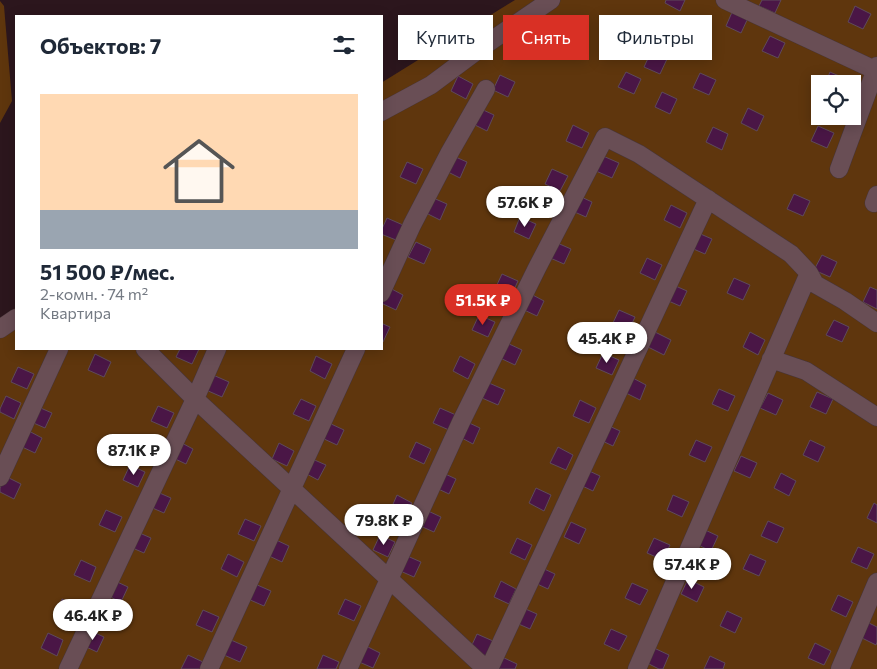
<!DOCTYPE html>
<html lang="ru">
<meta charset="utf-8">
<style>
:root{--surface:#fff;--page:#f6f6f7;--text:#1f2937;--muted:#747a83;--line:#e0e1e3;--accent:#d93025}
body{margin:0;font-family:Commissioner,sans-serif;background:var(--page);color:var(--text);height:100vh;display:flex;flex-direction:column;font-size:19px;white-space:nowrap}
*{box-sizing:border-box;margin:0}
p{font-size:16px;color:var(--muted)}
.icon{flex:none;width:28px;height:28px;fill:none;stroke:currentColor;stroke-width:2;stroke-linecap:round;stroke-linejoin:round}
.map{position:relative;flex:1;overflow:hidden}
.details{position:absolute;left:15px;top:15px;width:368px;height:335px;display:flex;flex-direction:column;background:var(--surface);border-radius:0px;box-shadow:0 2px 12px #0003}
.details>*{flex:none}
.banner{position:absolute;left:398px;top:15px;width:404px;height:45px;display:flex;gap:10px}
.tools{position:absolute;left:811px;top:75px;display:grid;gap:10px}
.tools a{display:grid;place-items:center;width:50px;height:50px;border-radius:0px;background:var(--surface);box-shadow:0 2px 12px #0003;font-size:25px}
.price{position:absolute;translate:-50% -42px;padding:0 11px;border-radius:18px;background:#fff;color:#222;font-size:16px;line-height:32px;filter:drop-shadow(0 1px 2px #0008)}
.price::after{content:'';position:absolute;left:50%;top:30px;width:15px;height:11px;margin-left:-8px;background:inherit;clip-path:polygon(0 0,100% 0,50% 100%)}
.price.selected{background:var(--accent);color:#fff}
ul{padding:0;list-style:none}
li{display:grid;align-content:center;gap:10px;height:265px;padding:0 25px}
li+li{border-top:1px solid var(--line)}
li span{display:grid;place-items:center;height:155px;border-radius:0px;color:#555}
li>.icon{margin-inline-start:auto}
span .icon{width:90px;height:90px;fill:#fffc;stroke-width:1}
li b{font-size:21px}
h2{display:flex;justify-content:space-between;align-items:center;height:60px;padding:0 25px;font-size:21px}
.tag{padding:0 18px;border-radius:0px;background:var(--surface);box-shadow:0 2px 12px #0003;font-size:18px;line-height:45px}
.tag.selected{background:var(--accent);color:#fff}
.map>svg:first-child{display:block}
.green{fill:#5f360d;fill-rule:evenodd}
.building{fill:#4a1646;stroke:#5e4a5b}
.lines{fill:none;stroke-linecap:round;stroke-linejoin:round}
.minor-casing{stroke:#463539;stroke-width:19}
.minor{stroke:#694e55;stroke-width:18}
</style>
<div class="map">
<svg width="877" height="669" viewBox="0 0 877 669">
<rect width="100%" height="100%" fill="#2c161d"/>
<!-- green -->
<path class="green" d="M515 0H877V669H0V318L16 308V349H381V83ZM820 84H852V116H820Z
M0 1 4 6 12 101 0 123Z"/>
<!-- building -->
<path class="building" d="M666 0H685L680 11 665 3Z
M762 0H781L775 13 759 6Z
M855 6 871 14 863 29 848 22Z
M733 10 748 18 741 33 726 26Z
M770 36 785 43 778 58 762 51Z
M651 52 667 59 660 74 644 67Z
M626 72 641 79 634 94 618 87Z
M830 72 846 79 844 84H825Z
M700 73 716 80 709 95 693 88Z
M500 75 515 82 508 97 493 90Z
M458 76 473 84 466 99 451 91Z
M662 92 677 99 670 114 655 107Z
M479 108 494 115 487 131 471 123Z
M748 108 764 116 757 131 741 123Z
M573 125 589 133 582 148 566 141Z
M818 126 834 133 827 148 811 141Z
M713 127 728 134 722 150 706 142Z
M451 155 467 162 460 178 444 170Z
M603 156 619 163 612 178 596 171Z
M407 162 423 169 416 184 400 177Z
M552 169 568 176 560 191 545 184Z
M794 194 810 201 803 216 787 209Z
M577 195 592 202 586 217 570 210Z
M431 197 447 204 440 220 424 212Z
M671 205 687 213 680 228 664 220Z
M520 217 536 224 529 239 514 232Z
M387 218 403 225 396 240 381 234V231Z
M696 232 712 239 705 254 689 247Z
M416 242 431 249 424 264 408 257Z
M555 242 571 249 564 264 548 257Z
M822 255 837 262 830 277 814 270Z
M647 258 662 265 655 280 640 273Z
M502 274 518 281 511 296 495 289Z
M734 278 750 285 743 300 727 293Z
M671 284 687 291 680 306 664 299Z
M388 287 403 295 396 310 381 303Z
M870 287 877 290V309L863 302Z
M529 293 544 301 537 316 522 309Z
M619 310 635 317 628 332 612 325Z
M479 315 495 322 488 337 472 330Z
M834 320 849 327 842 342 826 335Z
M381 323 390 327 383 342H381Z
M655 332 671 340 664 355 648 347Z
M750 332 765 340 758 355 743 347Z
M507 343 522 350 515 365 500 358Z
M180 349H199L192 364 176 357Z
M603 353 619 360 612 375 596 368Z
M95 354 111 362 104 377 88 370Z
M316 356 332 364 325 379 310 371Z
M460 356 475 364 468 379 453 371Z
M18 367 34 374 27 389 11 382Z
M213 375 229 382 222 397 206 390Z
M631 377 646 385 640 400 624 392Z
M489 383 505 390 498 405 482 398Z
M719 389 735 396 728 411 712 404Z
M817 392 833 399 826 414 810 407Z
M768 393 783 400 776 415 760 408Z
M6 396 21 403 14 419 0 412V409Z
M301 399 316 406 309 421 293 414Z
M580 400 596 408 589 423 573 416Z
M36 406 52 413 45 428 29 421Z
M158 406 174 413 167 428 151 421Z
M440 408 456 415 449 430 433 423Z
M465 421 480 428 473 444 458 436Z
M329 423 344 430 337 445 322 438Z
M605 424 620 431 613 446 598 439Z
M27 430 42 438 35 453 20 446Z
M696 440 712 447 705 462 689 455Z
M810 440 825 447 818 462 803 455Z
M178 441 193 449 186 464 171 457Z
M416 442 431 449 424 464 409 457Z
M279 443 294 451 287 466 272 459Z
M558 447 573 455 566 470 550 463Z
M741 456 757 463 750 478 734 471Z
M310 458 326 465 318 480 303 472Z
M130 465 145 472 138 487 123 480Z
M585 469 600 476 593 491 578 484Z
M441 472 456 479 449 494 434 487Z
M781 473 796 481 789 496 774 488Z
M5 476 21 484 14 499 0 492V488Z
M536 488 551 495 544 511 529 503Z
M155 491 171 498 164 513 148 506Z
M397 495 412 503 405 518 390 511Z
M673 495 689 502 682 517 667 510Z
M874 503 877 505V523L867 518Z
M106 510 122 517 115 532 99 525Z
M426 510 441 517 434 532 418 525Z
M245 519 261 526 254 541 238 534Z
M768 521 784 528 777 543 761 536Z
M571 522 586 529 579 544 564 537Z
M703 529 718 536 711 551 696 544Z
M135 531 151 538 144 553 128 546Z
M380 535 395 542 388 557 373 550Z
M517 538 532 545 525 560 510 553Z
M654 538 670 545 663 560 647 553Z
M274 539 289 546 282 562 267 555Z
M858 547 874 554 867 569 851 562Z
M228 554 244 562 237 577 221 569Z
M750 554 766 561 759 576 743 569Z
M405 555 421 562 414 577 398 570Z
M81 560 96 567 90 582 74 575Z
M540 567 555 574 548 589 533 582Z
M688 579 704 587 697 602 681 594Z
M113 580 128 587 121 602 106 595Z
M501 581 516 589 509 604 494 597Z
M632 583 648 590 640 605 625 598Z
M255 584 271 591 264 606 248 599Z
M838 595 853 602 846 617 831 610Z
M62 599 78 606 71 621 55 614Z
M345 599 361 606 354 621 338 614Z
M521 607 537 614 530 629 514 622Z
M203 610 219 617 212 632 196 625Z
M727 611 742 618 735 633 720 626Z
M867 622 877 627V642L876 645 860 637Z
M611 629 627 636 619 651 604 644Z
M89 630 104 637 97 652 82 645Z
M48 633 63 640 57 656 41 648Z
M477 634 493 641 486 656 470 649Z
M231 640 247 647 240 662 224 655Z
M815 643 831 651 824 665 808 658Z
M364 645 380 653 373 668 357 661Z
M654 648 669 655 663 669H659L647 663Z
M188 655 203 662 200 669H181Z
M323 655 339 662 336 669H317Z
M710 656 725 663 723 669H704Z
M502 657 517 664 515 669H496Z"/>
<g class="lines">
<defs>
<path id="minor" d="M725 0 877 71
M381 112 431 85 482 47 551 0
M839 169 877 66
M874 203 877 195
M381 293 412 225 450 152 486 89
M0 329 16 318
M145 349 195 399 486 669
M771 359 806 371 877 417
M0 477 59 349
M68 669 195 399 217 349
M209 669 356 349
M348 669 461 422 537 268 605 137 639 154 791 254 809 273 815 284 845 301 877 323
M489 669 708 199
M637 669 809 273
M840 669 877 582"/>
</defs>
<!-- minor casing -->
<use href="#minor" class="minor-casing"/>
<!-- minor -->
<use href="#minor" class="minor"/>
</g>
</svg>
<div class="tools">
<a><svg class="icon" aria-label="locate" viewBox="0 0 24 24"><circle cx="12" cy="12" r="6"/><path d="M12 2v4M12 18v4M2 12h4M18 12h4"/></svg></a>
</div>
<b class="price" style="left:525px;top:228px">57.6K ₽</b>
<b class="price selected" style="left:483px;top:326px">51.5K ₽</b>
<b class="price" style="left:607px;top:364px">45.4K ₽</b>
<b class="price" style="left:134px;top:476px">87.1K ₽</b>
<b class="price" style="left:384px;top:546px">79.8K ₽</b>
<b class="price" style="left:692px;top:590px">57.4K ₽</b>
<b class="price" style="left:93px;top:641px">46.4K ₽</b>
<div class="banner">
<a class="tag">Купить</a>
<a class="tag selected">Снять</a>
<a class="tag">Фильтры</a>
</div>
<section class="details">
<h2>Объектов: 7<svg class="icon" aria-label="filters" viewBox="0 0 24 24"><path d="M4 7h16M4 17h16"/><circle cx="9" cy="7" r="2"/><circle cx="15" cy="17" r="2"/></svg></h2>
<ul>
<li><span style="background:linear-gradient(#ffd9b3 75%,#9aa5b1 0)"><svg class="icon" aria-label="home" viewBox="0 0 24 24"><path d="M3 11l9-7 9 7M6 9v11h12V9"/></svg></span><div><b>51 500 ₽/мес.</b><p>2-комн. · 74 m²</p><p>Квартира</p></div></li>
</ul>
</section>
</div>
